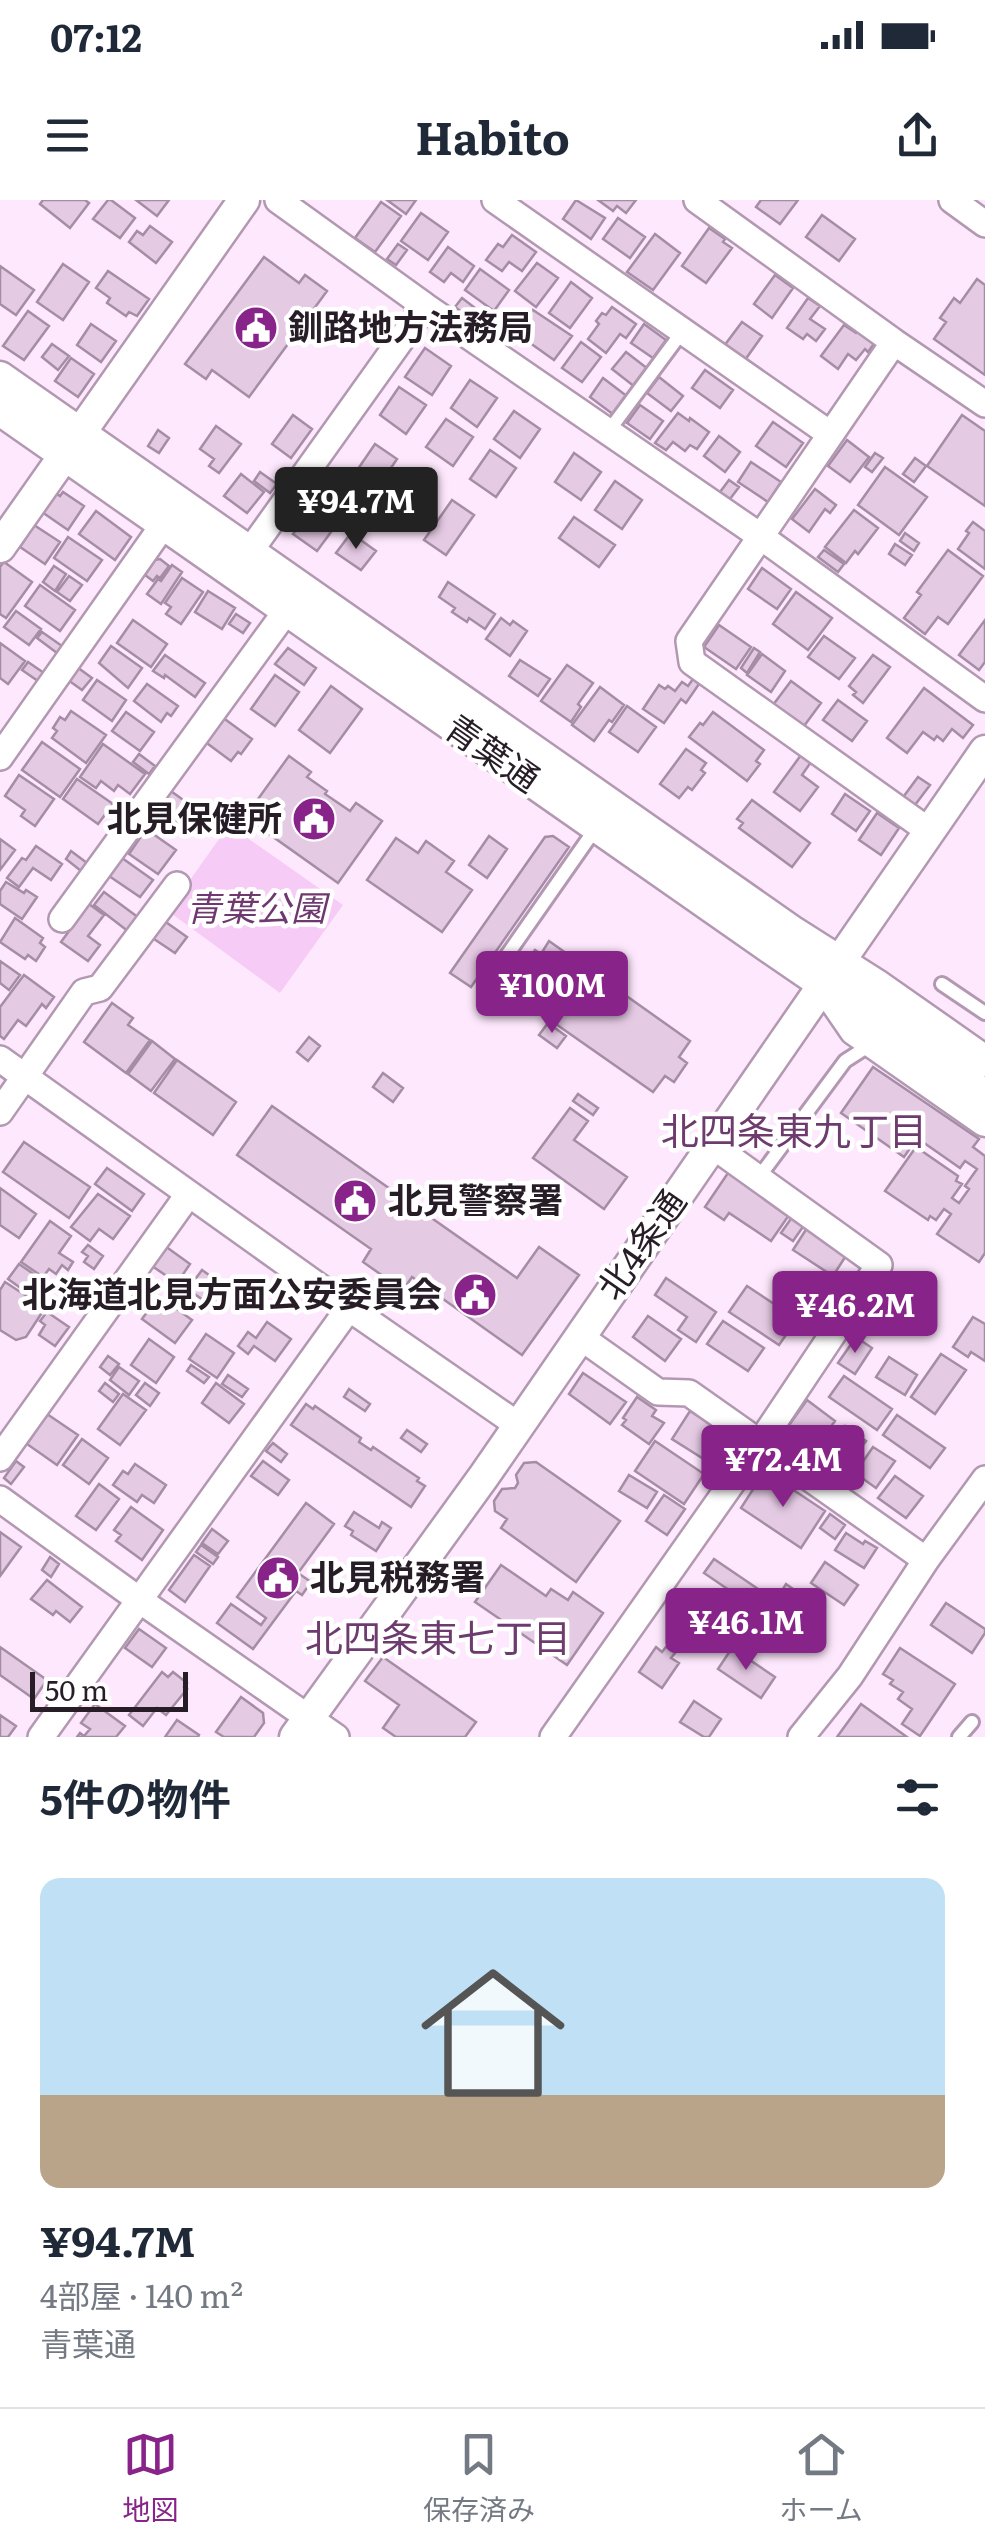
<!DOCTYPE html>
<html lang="ja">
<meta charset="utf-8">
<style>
:root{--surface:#fff;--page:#f6f6f7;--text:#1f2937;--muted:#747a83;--line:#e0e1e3;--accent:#88238a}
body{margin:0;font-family:Literata,"Noto Sans JP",serif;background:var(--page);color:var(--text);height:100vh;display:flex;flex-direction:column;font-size:38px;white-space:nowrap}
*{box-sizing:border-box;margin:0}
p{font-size:32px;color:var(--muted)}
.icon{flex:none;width:55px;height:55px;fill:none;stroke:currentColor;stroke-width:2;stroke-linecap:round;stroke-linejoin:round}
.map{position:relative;height:1537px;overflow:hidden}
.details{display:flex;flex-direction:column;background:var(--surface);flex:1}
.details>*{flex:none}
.scale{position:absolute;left:30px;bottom:25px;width:158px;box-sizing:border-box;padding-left:10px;border:5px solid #271d27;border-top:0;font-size:28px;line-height:35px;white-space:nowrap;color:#271d27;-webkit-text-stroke:8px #fff;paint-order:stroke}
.price{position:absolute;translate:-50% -85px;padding:0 22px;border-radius:10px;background:var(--accent);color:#fff;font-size:32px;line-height:65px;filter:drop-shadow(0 2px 5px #0008)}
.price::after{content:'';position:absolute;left:50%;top:60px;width:30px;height:22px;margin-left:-15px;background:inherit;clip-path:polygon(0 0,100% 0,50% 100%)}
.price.current{background:#222;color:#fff}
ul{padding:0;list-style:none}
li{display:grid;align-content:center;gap:20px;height:530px;padding:0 40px}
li+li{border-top:2px solid var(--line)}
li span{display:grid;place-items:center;height:310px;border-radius:20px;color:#555}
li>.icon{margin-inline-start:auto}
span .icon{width:180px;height:180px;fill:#fffc;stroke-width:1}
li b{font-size:42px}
h2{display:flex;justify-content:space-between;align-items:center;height:120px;padding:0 40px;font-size:42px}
.status{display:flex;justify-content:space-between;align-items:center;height:70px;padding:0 50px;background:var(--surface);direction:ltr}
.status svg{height:28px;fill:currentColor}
header{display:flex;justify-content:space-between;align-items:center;height:130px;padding:0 40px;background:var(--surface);font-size:45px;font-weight:700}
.tab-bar{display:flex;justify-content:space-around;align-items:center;height:140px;border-top:2px solid var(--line);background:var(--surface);font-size:28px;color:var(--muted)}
.tab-bar a{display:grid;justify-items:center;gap:5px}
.tab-bar .current{color:var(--accent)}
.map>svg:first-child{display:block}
.green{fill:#f6cbf5}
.building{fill:#e5cae4;stroke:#a68da6;stroke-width:2.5}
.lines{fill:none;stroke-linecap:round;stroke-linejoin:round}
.service-casing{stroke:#b298b1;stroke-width:18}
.minor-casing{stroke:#b298b1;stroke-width:30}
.tertiary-casing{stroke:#b298b1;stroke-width:35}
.service{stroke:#fff;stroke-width:12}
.minor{stroke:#fff;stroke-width:25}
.tertiary{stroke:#fff;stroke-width:30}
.labels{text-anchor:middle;stroke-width:9;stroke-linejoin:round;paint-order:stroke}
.poi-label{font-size:35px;font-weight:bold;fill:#271d27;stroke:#fff;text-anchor:start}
.street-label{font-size:35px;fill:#271d27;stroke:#fff}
.park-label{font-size:35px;font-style:italic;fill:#6f3970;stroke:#fff}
.neighbourhood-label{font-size:38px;fill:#6e3b6e;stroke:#fff}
</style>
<div class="status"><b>07:12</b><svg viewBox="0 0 49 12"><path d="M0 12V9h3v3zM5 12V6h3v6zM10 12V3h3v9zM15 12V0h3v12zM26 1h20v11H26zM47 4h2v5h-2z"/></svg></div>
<header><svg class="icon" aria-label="menu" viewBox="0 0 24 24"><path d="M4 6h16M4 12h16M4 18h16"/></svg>Habito<svg class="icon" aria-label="share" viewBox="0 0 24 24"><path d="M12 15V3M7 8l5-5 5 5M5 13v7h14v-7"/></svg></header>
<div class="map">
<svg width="985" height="1537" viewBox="0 0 985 1537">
<rect width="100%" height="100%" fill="#fee8fd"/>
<!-- green -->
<path class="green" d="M229 625 343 705 280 793 168 711Z"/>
<!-- building -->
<path class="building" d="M43 0H85L89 3 70 28 40 4Z
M108 0H111L135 18 120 38 93 19Z
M136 0H169L157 16Z
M387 0H416L406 14Z
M576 0 605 18 591 39 563 19Z
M598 0H636L626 13 617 6 613 11Z
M761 0H798L780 24 756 7Z
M381 2 401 16 375 52 355 38Z
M421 13 448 32 428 60 401 41Z
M822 15 855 39 839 61 806 37Z
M618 18 645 37 630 58 603 39Z
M150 26 172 42 156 63 129 42 137 31 143 35Z
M709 28 725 39 723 42 732 48 706 83 682 66Z
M655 34 680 53 653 90 627 72Z
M512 35 536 52 522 71 509 62 502 71 486 60 498 44 503 47Z
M398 44 407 50 396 65 387 59Z
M448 47 474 66 463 82 451 73 444 82 430 72Z
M264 57 299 83 305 75 327 91 249 197 212 170 206 179 185 164Z
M537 63 558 78 536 107 515 91Z
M63 64 89 82 63 120 37 102Z
M0 66 34 90 16 115 0 104Z
M480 69 509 90 494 111 465 90Z
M108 71 149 99 137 116 129 112 126 116 107 103 110 98 96 88Z
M775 75 793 88 772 118 754 104Z
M977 79 985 85V175L934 139 946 122 940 118 954 98 960 103Z
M571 82 592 98 570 128 549 113Z
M462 98 475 108 468 117 455 107Z
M808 98 820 106 810 119 825 129 816 141 807 134 803 139 787 128Z
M612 107 636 124 626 138 620 134 606 153 588 139 599 124 596 121 602 113 606 115Z
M533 110 572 136 554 160 516 133Z
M28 111 49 126 24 160 3 146Z
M742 122 762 136 745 160 724 146Z
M91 124 116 141 101 162 77 145Z
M644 124 666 140 653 158 631 143Z
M844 125 856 133 860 129 876 141 868 152 865 149 856 160 848 154 838 169 821 156Z
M581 142 601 157 582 182 562 168Z
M52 144 69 156 58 170 42 157Z
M425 148 451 166 432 195 405 177Z
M626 152 648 169 635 187 612 169Z
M71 158 94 174 78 197 55 181Z
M705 170 733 190 720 208 692 188Z
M659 177 683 196 671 211 647 193Z
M603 178 628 197 614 215 590 197Z
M470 180 497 198 477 227 451 208Z
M399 187 426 205 406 234 380 215Z
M640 205 663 221 650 239 627 223Z
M514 211 540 229 520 258 494 239Z
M678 213 689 221 690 218 709 232 697 249 690 245 685 251 673 242 666 250 655 243Z
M293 215 312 229 291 258 272 244Z
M962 215 985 231V306L927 266Z
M446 219 473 237 453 266 426 247Z
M773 222 803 243 786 267 756 246Z
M216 226 241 244 219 273 209 266 214 259 200 249Z
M158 230 169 238 159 253 148 246Z
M719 236 740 252 725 272 704 256Z
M847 240 869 257 850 282 828 266Z
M375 244 397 259 369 300 347 285Z
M490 250 516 268 496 297 470 279Z
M574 253 601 272 581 300 555 282Z
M875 253 883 258 872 272 865 267Z
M915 258 926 266 914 282 903 274Z
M751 262 781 282 768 302 738 282Z
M885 267 927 297 899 335 858 305Z
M260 272 277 284 270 293 254 281Z
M413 273 435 288 407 329 385 314Z
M241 274 264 292 247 313 224 296Z
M729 280 739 287 730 299 720 292Z
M615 281 642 300 622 329 595 310Z
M815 289 836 305 830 313 825 309 809 332 792 319Z
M52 291 60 296 63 292 84 306 68 330 39 310Z
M317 292 345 313 317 351 293 334 313 308 307 304Z
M452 300 474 315 446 355 424 340Z
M854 310 878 328 858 354 855 351 846 363 825 347Z
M96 311 131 337 115 360 79 334Z
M574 317 615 345 599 367 559 338Z
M973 322 985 331V369L958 349 969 333 966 331Z
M34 325 60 342 45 364 20 347Z
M351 333 376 351 361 370 336 353Z
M905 333 919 343 914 351 900 341Z
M68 337 102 360 87 381 54 358Z
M895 344 912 355 905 365 889 354Z
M824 350 844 364 838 372 818 357Z
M948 350 983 376 948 424 938 417 925 434 904 418 921 395 917 392Z
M160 359 169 366 160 378 157 376 153 381 145 375 155 360Z
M4 362 32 382 6 418 0 414V367Z
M172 365 182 372 161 404 147 394 158 379 161 381Z
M54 366 66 374 55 391 43 382Z
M762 368 791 389 777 409 748 389Z
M69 376 82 385 70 401 57 392Z
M182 378 203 392 181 424 166 414 171 407 165 403Z
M448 382 495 414 485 429 469 418 467 422 452 412 455 408 439 397Z
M40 385 75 410 60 431 25 406Z
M208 391 235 408 222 429 195 412Z
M796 392 832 418 808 450 773 424Z
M16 411 41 429 29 445 4 427Z
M236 414 250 423 243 433 229 424Z
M501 418 510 425 513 421 527 431 510 456 486 439Z
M133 420 167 444 151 467 117 443Z
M985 420V462L979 470 959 455Z
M719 425 751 447 736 469 704 447Z
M42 432 62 446 57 453 37 438Z
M824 436 855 458 839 479 808 457Z
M0 443 25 461 8 484 0 478Z
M111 446 142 468 128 488 99 463Z
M288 448 316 468 304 485 275 464Z
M754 448 760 452 747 473 741 468Z
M762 454 785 471 771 492 747 475Z
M165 455 205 483 195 497 165 475 164 478 153 471Z
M873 455 890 467 863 503 853 495 856 492 849 486Z
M520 460 550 479 538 496 509 476Z
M28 462 44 473 38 481 22 470Z
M567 465 593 483 578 504 581 507 571 522 541 501Z
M77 467 92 478 82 490 68 480Z
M275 475 299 492 275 526 251 509Z
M693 479 699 484 686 503 681 499 664 523 643 509 659 485 665 489 668 486 675 491 682 482 688 486Z
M97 480 126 500 112 521 83 500Z
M791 481 821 503 804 526 773 505Z
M147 484 178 506 171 516 167 513 161 522 134 501Z
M331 486 362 509 330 553 299 530Z
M600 487 624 505 612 522 609 520 594 541 572 525Z
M924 488 973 525 963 538 952 529 943 541 937 536 934 540 923 532 907 553 887 538Z
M838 500 867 521 852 541 823 520Z
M627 506 656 527 638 552 609 532Z
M71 511 106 535 86 563 52 538 57 531 53 528 60 517 65 520Z
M126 512 154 532 140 551 112 531Z
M713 512 764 550 756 561 760 564 747 581 689 537 700 523 703 525Z
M222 517 252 539 241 554 238 552 231 561 204 541Z
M42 542 80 569 60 597 22 570Z
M103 544 145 574 130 594 118 585 114 591 101 581 96 588 80 577Z
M686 549 706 563 701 570 705 573 692 590 688 587 679 598 660 584Z
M139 554 155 566 149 574 133 562Z
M801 555 811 562 802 575 818 587 800 611 774 592Z
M289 556 311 572 307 577 327 591 325 594 350 611 356 603 382 621 338 683 245 617Z
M19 575 54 599 35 626 21 616 25 610 5 596Z
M918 577 930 585 912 609 901 600Z
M77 579 113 604 98 624 63 599Z
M168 589 193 607 180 624 156 606Z
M845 594 870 611 856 631 832 614Z
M752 600 810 643 792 667 739 628 743 623 737 619Z
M877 613 899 628 881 655 859 640Z
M146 629 176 650 158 674 129 654Z
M489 636 507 649 487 678 469 665Z
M553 636 569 647 471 787 450 773 545 637Z
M396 638 418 653 426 641 454 661 446 672 472 690 442 732 367 680Z
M0 639 15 650 0 670Z
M36 646 62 664 51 680 33 668 19 687 7 678 22 658 26 660Z
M71 651 87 663 81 671 66 659Z
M122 658 153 680 140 697 109 676Z
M6 682 24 693 26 690 37 697 22 719 0 704V691Z
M104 692 139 718 129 732 94 705Z
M89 704 104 715 88 736 100 745 88 761 61 742Z
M15 718 43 738 40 743 45 747 36 761 28 755 25 759 0 742Z
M163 720 187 737 175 753 151 737Z
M549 741 690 841 679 857 687 863 674 882 665 876 653 892 513 794 523 780 517 775 535 750 541 754Z
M0 761 20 775 9 790 0 783Z
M24 775 54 797 46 808 42 804 26 826 18 820 4 839 0 836V807Z
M112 803 133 818 128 825 150 840 126 873 84 842Z
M548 823 566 836 557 848 539 835Z
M309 837 320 846 308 861 297 852Z
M152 841 175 859 151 891 128 874Z
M177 860 236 902 213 935 154 893Z
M873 867 979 939 973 947 985 956V1053L979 1062 937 1034 951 1014 944 1009 936 1020 930 1016 928 1020 885 991 916 947 958 976 956 981 962 984 952 998 959 1003 969 989 965 986 977 969 965 961 960 968 917 938 904 957 841 913Z
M383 873 403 888 393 902 373 887Z
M578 894 598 908 593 915 573 901Z
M272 906 517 1078 539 1047 579 1075 522 1155 412 1077 403 1090 363 1062 371 1049 237 955Z
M570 908 588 921 574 940 627 977 604 1009 533 958Z
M24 942 90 987 69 1018 3 972Z
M107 968 144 994 132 1011 95 984Z
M728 973 789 1015 771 1041 729 1013 724 1020 705 1007Z
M0 988 36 1014 19 1038 0 1025Z
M98 994 130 1016 113 1039 99 1029 90 1041 71 1027Z
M795 1013 807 1021 793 1041 781 1033Z
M50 1021 71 1036 59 1053 73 1062 68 1070 62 1065 56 1074 49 1069 43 1077 21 1062Z
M807 1028 847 1054 833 1076 793 1050Z
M88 1045 103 1056 94 1069 84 1062 88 1056 82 1052Z
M165 1046 190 1064 177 1083 152 1066Z
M19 1064 54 1088 43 1104 8 1079Z
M202 1070 230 1090 215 1109 188 1089Z
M666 1078 716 1112 696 1142 678 1130 687 1117 655 1095Z
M5 1082 45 1108 26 1137 16 1140 0 1130V1090Z
M141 1084 155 1093 145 1107 131 1098Z
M747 1086 797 1119 779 1145 729 1112Z
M159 1096 192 1120 175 1143 142 1119Z
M47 1112 69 1127 55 1146 39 1135 45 1125 40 1121Z
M648 1116 681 1139 665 1161 633 1137Z
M973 1117 985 1124V1161L971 1152 968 1157 953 1147Z
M723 1121 764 1148 748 1171 707 1144Z
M267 1122 291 1139 275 1161 254 1146 248 1154 238 1146 248 1132 256 1138Z
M206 1134 234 1153 217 1178 189 1159Z
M856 1137 872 1148 855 1174 838 1163Z
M149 1139 174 1157 156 1183 131 1165Z
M941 1154 966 1170 935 1214 911 1197Z
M108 1156 119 1164 110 1175 100 1167Z
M889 1157 917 1175 905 1195 876 1177Z
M191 1165 209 1177 204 1183 187 1171Z
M119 1167 139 1181 129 1195 110 1180Z
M583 1173 626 1202 610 1224 569 1194Z
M228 1175 248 1189 242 1197 222 1184Z
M844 1176 892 1209 877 1230 829 1197Z
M105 1183 119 1194 113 1202 99 1191Z
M145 1183 159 1193 150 1206 136 1195Z
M216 1183 244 1204 229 1223 202 1203Z
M349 1189 370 1204 365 1211 344 1197Z
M123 1194 146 1210 120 1245 98 1229Z
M637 1197 656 1210 652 1216 664 1223 649 1244 622 1225 626 1220 623 1218Z
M807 1200 835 1221 821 1240 813 1234 807 1242 787 1228Z
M306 1204 313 1209 315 1206 361 1238 359 1242 371 1250 373 1247 419 1278 417 1281 425 1286 411 1307 291 1225Z
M690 1211 728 1236 710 1263 672 1239Z
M47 1214 78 1235 57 1265 27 1244Z
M897 1215 945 1248 930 1268 883 1235Z
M845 1226 866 1241 852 1260 831 1245Z
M407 1230 427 1244 421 1252 401 1238Z
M82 1239 108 1258 89 1284 63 1265Z
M655 1241 704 1274 684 1304 635 1271Z
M273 1243 287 1254 281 1262 266 1251Z
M873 1247 895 1261 876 1288 855 1273Z
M16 1261 24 1267 11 1284 4 1278Z
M263 1261 289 1280 278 1295 251 1276Z
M536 1262 620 1321 576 1382 501 1328 507 1319 495 1311 494 1301 502 1289 515 1288 518 1283 516 1275 524 1263Z
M135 1264 166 1285 154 1303 142 1295 137 1302 113 1285 123 1271 128 1274Z
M765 1271 825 1311 801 1348 741 1308Z
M629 1275 657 1292 647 1308 619 1291Z
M895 1276 923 1296 906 1318 878 1298Z
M99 1284 119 1299 96 1330 76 1316Z
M664 1295 685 1309 667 1335 646 1321Z
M306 1303 334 1324 298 1373 311 1382 302 1395 296 1391 253 1449 217 1423 231 1404 261 1425 266 1418 237 1397Z
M131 1307 163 1330 142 1360 116 1341 121 1335 114 1330Z
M354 1312 379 1328 382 1322 391 1328 376 1351 351 1335 353 1331 345 1326Z
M830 1314 845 1325 835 1339 820 1328Z
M212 1329 228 1341 218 1354 202 1343Z
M0 1332 21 1347 0 1376Z
M846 1333 863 1344 865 1341 877 1348 864 1368 835 1350Z
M201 1345 218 1357 213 1364 196 1352Z
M194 1355 210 1366 185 1402 169 1390Z
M50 1357 59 1364 51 1377 42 1370Z
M714 1359 767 1395 757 1409 704 1373Z
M825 1362 858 1385 844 1405 811 1383Z
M501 1365 546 1396 551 1389 568 1400 573 1392 603 1413 567 1465 475 1402Z
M47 1380 82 1407 70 1422 56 1411 53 1415 31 1399Z
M786 1384 816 1405 801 1425 767 1401 773 1393 778 1397Z
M946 1403 985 1429V1433L972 1453 931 1425Z
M139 1429 166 1448 152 1467 125 1448Z
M0 1447 47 1480 34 1499 0 1475Z
M656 1447 662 1452 666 1447 675 1453 671 1458 679 1463 662 1488 639 1472Z
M732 1448 775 1477 761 1498 718 1469Z
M900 1448 955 1484 920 1536 902 1524 912 1509 898 1499 903 1492 890 1484 893 1480 883 1474Z
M383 1457 476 1522 465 1537H396L383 1528 399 1505 365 1481Z
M162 1472 168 1477 173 1472 187 1483 184 1487 187 1489 166 1515 157 1508 143 1526 129 1515Z
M241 1497 263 1513 264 1523 254 1537H224L216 1532Z
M694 1501 721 1519 709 1537H704L680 1522Z
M95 1504 125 1526 116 1537H77L80 1533 84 1536 90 1529 81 1523Z
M861 1504 907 1537H837Z
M0 1515 16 1526 8 1537H0Z
M177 1520 199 1535 198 1537H165Z"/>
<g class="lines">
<defs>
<path id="service" d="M608 232 682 132
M496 771 598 625
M942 784 985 813
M759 977 845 861 873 843
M959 1537 972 1522"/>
<path id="minor" d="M278 0 425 106 760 336 985 499
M495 0 830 234
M697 0 894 142 985 204
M952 0 985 24
M894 142 689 441 692 462 929 631
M240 365 425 106
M0 557 164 324
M62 719 287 410
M0 859 349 1108 518 1225
M0 912 84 792 100 788 177 685
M579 1136 658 1192 689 1193 926 1360
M0 1258 188 995
M0 1299 138 1399 336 1537
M41 1537 349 1108
M553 1537 760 1243 879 1065 712 945
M801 1537 850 1476 926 1360 985 1279"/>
<path id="tertiary" d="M0 177 793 732 878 786 985 861
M0 210 776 752 985 895
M0 347 244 0
M833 798 855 830 985 921
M295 1537 484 1276 985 551"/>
</defs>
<!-- service casing -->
<use href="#service" class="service-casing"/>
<!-- minor casing -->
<use href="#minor" class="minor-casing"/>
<!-- tertiary casing -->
<use href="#tertiary" class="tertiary-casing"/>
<!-- service -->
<use href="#service" class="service"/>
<!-- minor -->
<use href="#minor" class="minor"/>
<!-- tertiary -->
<use href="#tertiary" class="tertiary"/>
</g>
<!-- icons -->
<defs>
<symbol id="civic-disc" viewBox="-11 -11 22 22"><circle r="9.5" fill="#88238a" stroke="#fff"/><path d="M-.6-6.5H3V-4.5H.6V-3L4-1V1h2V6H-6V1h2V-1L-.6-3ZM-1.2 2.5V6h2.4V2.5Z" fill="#fff"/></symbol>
</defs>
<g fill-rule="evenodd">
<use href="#civic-disc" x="231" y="103" width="50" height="50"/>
<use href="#civic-disc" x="289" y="594" width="50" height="50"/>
<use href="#civic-disc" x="330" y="976" width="50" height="50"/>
<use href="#civic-disc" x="450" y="1070" width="50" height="50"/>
<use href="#civic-disc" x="253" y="1353" width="50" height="50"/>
</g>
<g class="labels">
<!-- poi labels -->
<g class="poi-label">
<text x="288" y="140">釧路地方法務局</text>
<text x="282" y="631" text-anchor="end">北見保健所</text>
<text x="388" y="1013">北見警察署</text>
<text x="442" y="1107" text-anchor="end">北海道北見方面公安委員会</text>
<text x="310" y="1390">北見税務署</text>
</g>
<!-- street labels -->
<g class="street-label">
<text transform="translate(492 554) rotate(35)" y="12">青葉通</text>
<text transform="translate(642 1045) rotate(-55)" y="12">北4条通</text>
</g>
<!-- park labels -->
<g class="park-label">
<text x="256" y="721">青葉公園</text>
</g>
<!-- neighbourhood labels -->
<g class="neighbourhood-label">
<text x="794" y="945">北四条東九丁目</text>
<text x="438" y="1452">北四条東七丁目</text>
</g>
</g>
</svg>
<div class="scale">50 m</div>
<b class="price current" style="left:356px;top:352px">¥94.7M</b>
<b class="price" style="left:552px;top:836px">¥100M</b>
<b class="price" style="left:855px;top:1156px">¥46.2M</b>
<b class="price" style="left:783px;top:1310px">¥72.4M</b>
<b class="price" style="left:746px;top:1473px">¥46.1M</b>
</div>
<section class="details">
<h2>5件の物件<svg class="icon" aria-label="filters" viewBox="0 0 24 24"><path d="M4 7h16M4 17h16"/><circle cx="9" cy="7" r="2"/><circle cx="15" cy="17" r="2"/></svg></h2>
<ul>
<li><span style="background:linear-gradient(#bfe0f5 70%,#b9a48a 0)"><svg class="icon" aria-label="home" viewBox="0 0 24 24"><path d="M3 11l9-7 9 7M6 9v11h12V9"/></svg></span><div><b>¥94.7M</b><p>4部屋 · 140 m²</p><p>青葉通</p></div></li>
</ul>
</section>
<nav class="tab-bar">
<a class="current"><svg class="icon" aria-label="map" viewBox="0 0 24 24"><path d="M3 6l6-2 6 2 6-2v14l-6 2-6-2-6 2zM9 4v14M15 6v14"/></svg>地図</a>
<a><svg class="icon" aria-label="saved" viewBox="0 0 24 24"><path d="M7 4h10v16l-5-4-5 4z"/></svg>保存済み</a>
<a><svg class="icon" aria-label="home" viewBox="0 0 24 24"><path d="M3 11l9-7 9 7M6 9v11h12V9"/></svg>ホーム</a>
</nav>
